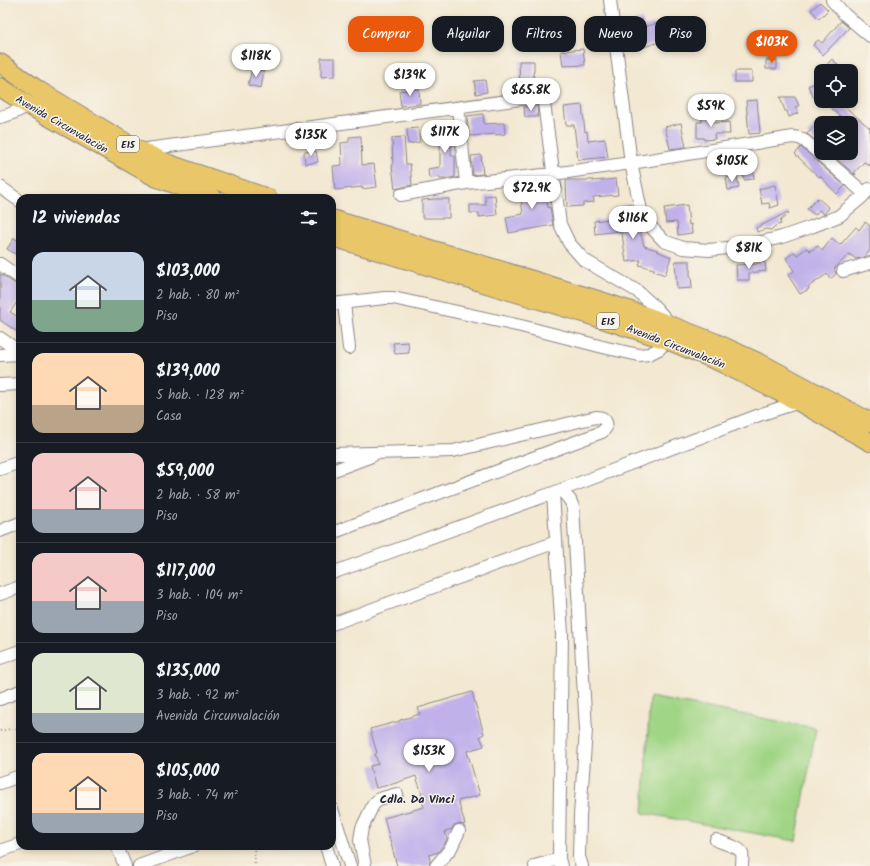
<!DOCTYPE html>
<html lang="es">
<meta charset="utf-8">
<style>
:root{--surface:#171b24;--page:#242831;--text:#f1f3f6;--muted:#9ea1a6;--line:#363941;--accent:#ea580c}
body{margin:0;font-family:Kalam,sans-serif;background:var(--page);color:var(--text);height:100vh;display:flex;flex-direction:column;font-size:15px;white-space:nowrap}
*{box-sizing:border-box;margin:0}
p{font-size:13px;color:var(--muted)}
.icon{flex:none;width:22px;height:22px;fill:none;stroke:currentColor;stroke-width:2;stroke-linecap:round;stroke-linejoin:round}
.map{position:relative;flex:1;overflow:hidden}
.side{position:absolute;left:16px;top:194px;width:320px;height:656px;display:flex;flex-direction:column;background:var(--surface);border-radius:12px;box-shadow:0 2px 6px #0003}
.side>*{flex:none}
.hud{position:absolute;left:348px;top:16px;width:380px;height:36px;display:flex;gap:8px}
.fabs{position:absolute;left:814px;top:64px;display:grid;gap:8px}
.fabs a{display:grid;place-items:center;width:44px;height:44px;border-radius:8px;background:var(--surface);box-shadow:0 2px 6px #0003;font-size:20px}
.price{position:absolute;translate:-50% -34px;padding:0 9px;border-radius:14px;background:#fff;color:#222;font-size:13px;line-height:26px;filter:drop-shadow(0 1px 2px #0008)}
.price::after{content:'';position:absolute;left:50%;top:24px;width:12px;height:9px;margin-left:-6px;background:inherit;clip-path:polygon(0 0,100% 0,50% 100%)}
.price.selected{background:var(--accent);color:#fff}
ul{padding:0;list-style:none}
li{display:flex;align-items:center;gap:12px;height:100px;padding:0 16px}
li+li{border-top:1px solid var(--line)}
li span{display:grid;place-items:center;flex:none;width:112px;height:80px;border-radius:12px;color:#555}
li>.icon{margin-inline-start:auto}
span .icon{width:48px;height:48px;fill:#fffc;stroke-width:1}
li b{font-size:17px}
h2{display:flex;justify-content:space-between;align-items:center;height:48px;padding:0 16px;font-size:17px}
.pill{padding:0 14px;border-radius:12px;background:var(--surface);box-shadow:0 2px 6px #0003;font-size:14px;line-height:36px}
.pill.selected{background:var(--accent);color:#fff}
.map>svg:first-child{display:block}
.green{fill:#a0d585;stroke:#617c60}
.building{fill:#c0b1ea}
.lines{fill:none;stroke-linecap:round;stroke-linejoin:round}
.minor-casing{stroke:#8a8586;stroke-width:14}
.highway-casing{stroke:#8a8586;stroke-width:20}
.path{stroke:#8a8586;stroke-width:2;stroke-dasharray:1 3;stroke-linecap:butt}
.minor{stroke:#fff;stroke-width:12}
.highway{stroke:#e9c769;stroke-width:18}
.labels{text-anchor:middle;stroke-width:3;stroke-linejoin:round;paint-order:stroke}
.shield{fill:#f7f3e8;stroke:#62616f;stroke-width:1}
.shield-label{font-size:10px;font-weight:bold;fill:#22223b}
.street-label{font-size:11px;fill:#22223b;stroke:#f7f3e8}
.neighbourhood-label{font-size:12px;font-weight:bold;fill:#22223b;stroke:#f7f3e8}
</style>
<div class="map">
<svg width="870" height="866" viewBox="0 0 870 866">
<rect width="100%" height="100%" fill="#f7f3e8"/>
<filter id="ink" filterUnits="userSpaceOnUse"><feTurbulence type="fractalNoise" baseFrequency=".025" numOctaves="2"/><feDisplacementMap in="SourceGraphic" scale="8" xChannelSelector="R" yChannelSelector="G"/><feConvolveMatrix kernelMatrix="1 2 1 2 8 2 1 2 1" color-interpolation-filters="sRGB"/></filter>
<filter id="wash" filterUnits="userSpaceOnUse"><feTurbulence type="fractalNoise" baseFrequency=".012" numOctaves="4" result="noise"/><feDisplacementMap in="SourceGraphic" scale="16" xChannelSelector="R" yChannelSelector="G"/><feGaussianBlur stdDeviation="0.9" result="paint"/><feColorMatrix in="noise" values="0 0 0 0 0 0 0 0 0 0 0 0 0 0 0 0 0 1.4 0 .05"/><feComposite in="paint" operator="in"/></filter>
<g filter="url(#wash)">
<rect width="100%" height="100%" fill="#f3e8d1"/>
<!-- green -->
<path class="green" d="M650 697 816 728 796 841 643 813Z"/>
<g id="blocks">
<!-- building -->
<path class="building" d="M820 2 828 10 819 19 811 10Z
M642 19 644 27 668 20 671 31H675L677 41 663 44 662 41 638 49 631 30 628 31 626 23Z
M841 21 849 28 823 55 813 45 818 40 822 43Z
M583 49 585 65 563 66 561 51Z
M321 58H335V76L321 77Z
M832 59 840 67 836 71H821Z
M766 60H777V69H766Z
M519 61H534V72H533L534 86 520 87Z
M252 69 264 71 261 88 248 85Z
M735 71H752V82H735Z
M485 80 487 92 476 94 474 81Z
M818 82 821 88V95L814 98 808 86Z
M419 89 420 104 401 106 399 91Z
M780 97H795L799 106 795 107 798 113 789 117 787 111H785Z
M757 100 760 133 749 134 746 101Z
M823 101H838L870 128V166L864 162 854 173 856 174 855 175 830 153H851V123H848Z
M582 105 585 132 587 131 588 141 605 139 608 157 578 160 574 125H566L564 107Z
M537 106 538 117H525L524 107Z
M483 114 484 124 504 123 505 134 496 135V134L469 136 467 116Z
M713 116V123L729 122 730 134H714L715 139 704 140V138H697V122H702V117Z
M821 119V145L807 134Z
M440 121 452 122 451 156H455V177L446 179H440V177L429 178 428 169 440 167V141H439Z
M681 123 686 147 670 149 665 127Z
M418 128 420 142 408 144 407 129Z
M361 136 362 165 374 164 377 187 362 189V187L335 190 333 166 342 165 341 143 349 142V137Z
M404 137 406 164H410L412 185 395 189 392 166H393L392 138Z
M801 147 845 186 837 194 820 176 819 177 795 154Z
M316 151 318 162 305 164 304 152Z
M750 152 754 179 744 180 740 153Z
M481 155 483 174 473 175 471 156Z
M737 176 739 188 728 190 726 178Z
M616 179 618 195 593 197 594 202 583 203V206L567 207 566 180H593V181Z
M545 183 548 208 550 207 553 225 509 233 506 217 523 214 519 186Z
M775 185 779 205 770 208 769 203 762 204 759 189Z
M495 195 497 215 479 217V213H470V205H486L485 196Z
M818 198 829 208 824 214 819 210 815 215 807 209Z
M435 199H449V218H422V200Z
M630 204 637 232 640 231 644 246 657 250V251L671 257 665 275 654 271V269L639 265 641 260 626 262 622 233H619V231L595 234 594 221 617 218 615 208Z
M687 205 689 225 691 224 692 233 678 235 677 222 666 223 664 208Z
M788 212 789 213 780 221 781 224 775 226 771 230 766 229 757 232 756 228Z
M865 222 870 226V250L865 257 856 259 849 254 834 269 836 274 830 279 827 274 808 287 809 289 800 294 788 275 794 271 786 258 795 252 797 255 807 248 810 251 818 246 822 251 832 238 840 245 856 227 859 230Z
M14 238 20 242V257L7 249Z
M675 261H690V276H691L692 288 677 289Z
M765 262 766 271 749 273V280H737L736 265 757 264V263Z
M0 274 20 287V298L10 312 20 318V334L0 320Z
M408 342 409 353 395 354 393 343Z
M472 692 484 734 480 736 484 746 467 751 480 795 458 801 465 824 463 825 458 824 454 825 452 829 445 831 447 839 445 844 438 852 429 855 430 861 429 866H397L384 818 424 807 420 795 422 794 416 776 393 784 376 788 370 766 378 764 375 754 377 753 370 729 400 721V720L420 714 418 708Z"/>
</g>
</g>
<g filter="url(#ink)">
<use href="#blocks" fill-opacity="0" stroke="#8a8586" stroke-width="1"/>
<g class="lines">
<defs>
<path id="minor" d="M610 0 631 163 642 215 652 228 664 241 683 248 709 250 746 246 782 237 811 227 839 216 862 197 869 189
M832 0 844 14 870 36
M458 108 466 183 553 174 631 163 793 137 799 138 805 141 865 194
M0 117C10 115 19 111 28 105
M139 150 537 97 542 99 544 103 560 224 569 243 584 260 637 291 655 307 672 326 667 340 659 349 649 354 639 355 607 348 521 326 393 298H385L332 304
M0 187 20 201
M401 195 466 183
M0 264 20 278
M843 271 870 263
M344 303 349 348
M0 338 20 352
M0 355 20 354
M0 385 20 384
M332 454 453 451 596 417C606 417 610 425 602 432L332 533
M0 469 20 462
M332 471 372 456
M561 490 570 500 573 507 586 730 580 816 579 857 582 866
M553 493 562 634 559 859 561 866
M0 531 20 523
M332 573 553 493 762 414 802 401
M0 594 20 587
M332 624 556 542
M0 658 20 651
M0 699 20 691
M0 783 20 776
M332 809 350 866
M716 840C723 843 739 847 742 853 743 857 742 862 742 866
M117 846 125 866
M326 846 332 866
M0 851 20 844
M139 866 193 846
M365 866 360 840 362 828 373 805 379 799 397 794
M436 866 451 848 459 831
M535 866 559 859"/>
<path id="highway" d="M0 63 38 90 138 150 169 164 268 198
M0 87 28 105 155 177 213 198
M332 219 598 300 646 316 714 342 766 366 870 422
M332 237 586 314 667 340 722 363 799 402 870 442"/>
</defs>
<!-- minor casing -->
<use href="#minor" class="minor-casing"/>
<!-- highway casing -->
<use href="#highway" class="highway-casing"/>
<!-- path -->
<path class="path" d="M0 731 10 729 20 730
M254 846 255 866"/>
<!-- minor -->
<use href="#minor" class="minor"/>
<!-- highway -->
<use href="#highway" class="highway"/>
</g>
</g>
<g class="labels">
<!-- shield labels -->
<g class="shield">
<rect x="117" y="136" width="22" height="16" rx="3"/>
<rect x="597" y="313" width="22" height="16" rx="3"/>
</g>
<g class="shield-label">
<text x="128" y="148">E15</text>
<text x="608" y="325">E15</text>
</g>
<!-- street labels -->
<g class="street-label">
<text transform="translate(62 124) rotate(30)" y="4">Avenida Circunvalación</text>
<text transform="translate(676 346) rotate(21)" y="4">Avenida Circunvalación</text>
</g>
<!-- neighbourhood labels -->
<g class="neighbourhood-label">
<text x="417" y="803">Cdla. Da Vinci</text>
</g>
</g>
</svg>
<div class="fabs">
<a><svg class="icon" aria-label="locate" viewBox="0 0 24 24"><circle cx="12" cy="12" r="6"/><path d="M12 2v4M12 18v4M2 12h4M18 12h4"/></svg></a>
<a><svg class="icon" aria-label="layers" viewBox="0 0 24 24"><path d="M12 4l9 5-9 5-9-5zM3 14l9 5 9-5"/></svg></a>
</div>
<b class="price selected" style="left:772px;top:64px">$103K</b>
<b class="price" style="left:256px;top:78px">$118K</b>
<b class="price" style="left:410px;top:97px">$139K</b>
<b class="price" style="left:531px;top:112px">$65.8K</b>
<b class="price" style="left:711px;top:128px">$59K</b>
<b class="price" style="left:445px;top:154px">$117K</b>
<b class="price" style="left:311px;top:157px">$135K</b>
<b class="price" style="left:732px;top:183px">$105K</b>
<b class="price" style="left:532px;top:210px">$72.9K</b>
<b class="price" style="left:633px;top:240px">$116K</b>
<b class="price" style="left:749px;top:270px">$81K</b>
<b class="price" style="left:429px;top:773px">$153K</b>
<div class="hud">
<a class="pill selected">Comprar</a>
<a class="pill">Alquilar</a>
<a class="pill">Filtros</a>
<a class="pill">Nuevo</a>
<a class="pill">Piso</a>
</div>
<section class="side">
<h2>12 viviendas<svg class="icon" aria-label="filters" viewBox="0 0 24 24"><path d="M4 7h16M4 17h16"/><circle cx="9" cy="7" r="2"/><circle cx="15" cy="17" r="2"/></svg></h2>
<ul>
<li><span style="background:linear-gradient(#c9d6e8 60%,#7fa58c 0)"><svg class="icon" aria-label="home" viewBox="0 0 24 24"><path d="M3 11l9-7 9 7M6 9v11h12V9"/></svg></span><div><b>$103,000</b><p>2 hab. · 80 m²</p><p>Piso</p></div></li>
<li><span style="background:linear-gradient(#ffd9b3 65%,#b9a48a 0)"><svg class="icon" aria-label="home" viewBox="0 0 24 24"><path d="M3 11l9-7 9 7M6 9v11h12V9"/></svg></span><div><b>$139,000</b><p>5 hab. · 128 m²</p><p>Casa</p></div></li>
<li><span style="background:linear-gradient(#f6c9c9 70%,#9aa5b1 0)"><svg class="icon" aria-label="home" viewBox="0 0 24 24"><path d="M3 11l9-7 9 7M6 9v11h12V9"/></svg></span><div><b>$59,000</b><p>2 hab. · 58 m²</p><p>Piso</p></div></li>
<li><span style="background:linear-gradient(#f6c9c9 60%,#9aa5b1 0)"><svg class="icon" aria-label="home" viewBox="0 0 24 24"><path d="M3 11l9-7 9 7M6 9v11h12V9"/></svg></span><div><b>$117,000</b><p>3 hab. · 104 m²</p><p>Piso</p></div></li>
<li><span style="background:linear-gradient(#dfe7d0 75%,#9aa5b1 0)"><svg class="icon" aria-label="home" viewBox="0 0 24 24"><path d="M3 11l9-7 9 7M6 9v11h12V9"/></svg></span><div><b>$135,000</b><p>3 hab. · 92 m²</p><p>Avenida Circunvalación</p></div></li>
<li><span style="background:linear-gradient(#ffd9b3 75%,#9aa5b1 0)"><svg class="icon" aria-label="home" viewBox="0 0 24 24"><path d="M3 11l9-7 9 7M6 9v11h12V9"/></svg></span><div><b>$105,000</b><p>3 hab. · 74 m²</p><p>Piso</p></div></li>
</ul>
</section>
</div>
